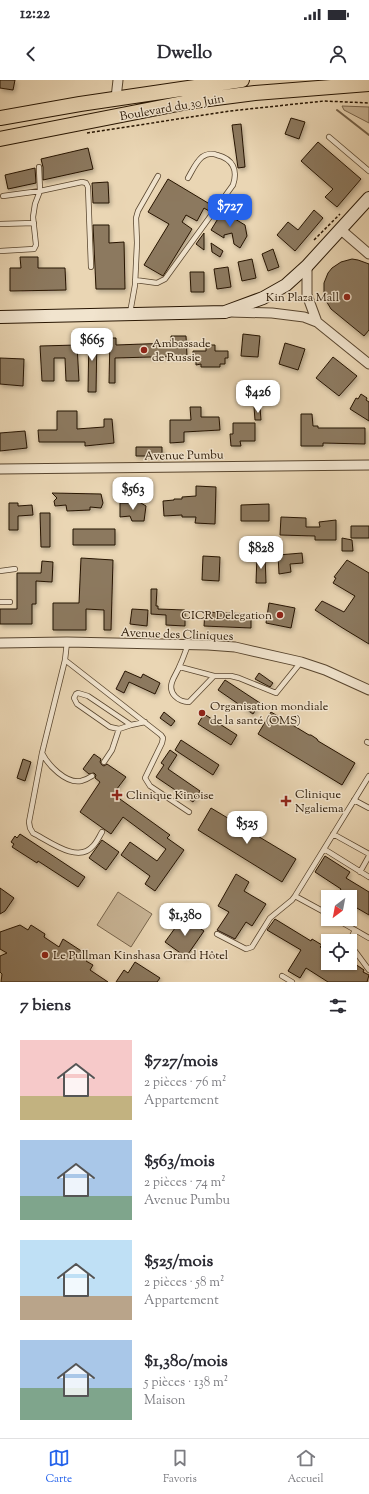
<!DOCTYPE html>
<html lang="fr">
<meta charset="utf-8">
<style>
:root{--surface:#fff;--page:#f7f7f7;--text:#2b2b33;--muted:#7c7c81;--line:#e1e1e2;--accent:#2563eb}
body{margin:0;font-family:"Sorts Mill Goudy",serif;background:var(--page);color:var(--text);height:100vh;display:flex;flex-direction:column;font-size:15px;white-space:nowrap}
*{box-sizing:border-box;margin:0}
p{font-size:13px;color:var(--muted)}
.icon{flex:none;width:22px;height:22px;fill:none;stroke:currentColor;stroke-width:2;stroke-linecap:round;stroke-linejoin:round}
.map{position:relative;height:902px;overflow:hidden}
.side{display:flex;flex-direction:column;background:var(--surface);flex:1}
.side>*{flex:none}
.needle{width:26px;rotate:212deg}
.fabs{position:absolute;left:321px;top:810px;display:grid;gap:8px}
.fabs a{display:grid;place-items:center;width:36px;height:36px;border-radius:0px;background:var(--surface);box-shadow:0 1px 3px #0004;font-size:20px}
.price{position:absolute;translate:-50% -34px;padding:0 9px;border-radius:8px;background:#fff;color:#222;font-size:13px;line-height:26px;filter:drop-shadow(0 1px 2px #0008)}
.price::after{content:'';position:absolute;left:50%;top:24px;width:12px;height:9px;margin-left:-6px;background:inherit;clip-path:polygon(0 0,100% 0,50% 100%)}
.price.selected{background:var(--accent);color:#fff}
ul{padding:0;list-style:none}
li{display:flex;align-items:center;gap:12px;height:100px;padding:0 20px}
li span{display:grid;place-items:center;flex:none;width:112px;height:80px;border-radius:0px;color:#555}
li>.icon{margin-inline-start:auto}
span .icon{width:48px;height:48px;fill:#fffc;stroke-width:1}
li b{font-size:17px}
h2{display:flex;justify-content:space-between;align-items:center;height:48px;padding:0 20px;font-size:17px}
.status{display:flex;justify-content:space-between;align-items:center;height:28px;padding:0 20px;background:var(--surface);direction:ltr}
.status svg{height:11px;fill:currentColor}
header{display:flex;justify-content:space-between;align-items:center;height:52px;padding:0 20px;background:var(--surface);font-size:18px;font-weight:800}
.tabs{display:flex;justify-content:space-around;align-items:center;height:56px;border-top:1px solid var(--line);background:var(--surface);font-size:11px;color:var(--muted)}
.tabs a{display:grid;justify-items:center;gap:2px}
.tabs .selected{color:var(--accent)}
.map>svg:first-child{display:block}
.green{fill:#c9b596;stroke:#78654c}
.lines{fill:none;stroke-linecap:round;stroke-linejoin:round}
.stream{stroke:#746148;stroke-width:2}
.building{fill:#8c795f;stroke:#271502;filter:url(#shadow)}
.lane-casing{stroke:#58452e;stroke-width:6}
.street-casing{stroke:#58452e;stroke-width:11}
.secondary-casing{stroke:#271502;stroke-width:14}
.primary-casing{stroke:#271502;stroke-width:16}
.path{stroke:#271502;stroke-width:1.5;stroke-dasharray:3 2;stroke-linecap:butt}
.lane{stroke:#f1e4ce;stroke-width:4.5}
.street{stroke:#f1e4ce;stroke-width:9}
.secondary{stroke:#f1e4ce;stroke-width:12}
.primary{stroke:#ead6b4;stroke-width:14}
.poi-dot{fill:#8f2418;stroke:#f1e4ce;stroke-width:1.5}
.labels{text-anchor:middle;stroke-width:3;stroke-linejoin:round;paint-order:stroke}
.street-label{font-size:12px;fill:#271502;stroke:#f1e4ce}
.poi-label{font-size:12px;fill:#271502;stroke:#f1e4ce;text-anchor:start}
</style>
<div class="status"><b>12:22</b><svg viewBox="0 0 49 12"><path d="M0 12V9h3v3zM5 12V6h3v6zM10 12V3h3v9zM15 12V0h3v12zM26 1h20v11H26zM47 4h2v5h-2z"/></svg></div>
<header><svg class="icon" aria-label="back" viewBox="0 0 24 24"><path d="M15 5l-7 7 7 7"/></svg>Dwello<svg class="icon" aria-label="person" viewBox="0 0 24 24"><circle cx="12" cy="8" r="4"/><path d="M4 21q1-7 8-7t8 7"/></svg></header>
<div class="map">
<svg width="369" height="902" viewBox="0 0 369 902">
<defs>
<filter id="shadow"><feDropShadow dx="1.5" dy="2.5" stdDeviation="2" flood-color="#0004"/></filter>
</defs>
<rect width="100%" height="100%" fill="#ead6b4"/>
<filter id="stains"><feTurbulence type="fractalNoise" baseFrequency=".005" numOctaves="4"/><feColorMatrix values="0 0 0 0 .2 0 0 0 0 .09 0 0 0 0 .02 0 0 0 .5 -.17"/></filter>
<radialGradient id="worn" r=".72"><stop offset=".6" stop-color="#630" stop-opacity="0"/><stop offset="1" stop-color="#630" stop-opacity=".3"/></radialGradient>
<!-- green -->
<path class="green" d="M342 26 369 27V43L344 30Z
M118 812 152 834 131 867 97 845Z"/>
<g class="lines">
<!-- stream -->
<path class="stream" d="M337 30 369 55"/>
</g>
<!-- building -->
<path class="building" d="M0 0H15L13 10 0 8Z
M291 38 305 42 299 59 285 54Z
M241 44 245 87 238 88 232 45Z
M318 62 361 99 337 127 325 117 333 109 301 81Z
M88 68 93 89 43 100V87L41 79Z
M35 88 36 103 8 109 5 95Z
M168 99 213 126 209 131 204 128 197 141 186 135 182 142 192 149 163 196 144 185 169 144 148 132Z
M108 102 109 123H93L92 103Z
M220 130 245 145 247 156 240 168 234 164 232 153 224 155V158L211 150 219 137 216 135Z
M314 130 323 138 295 171 277 155 288 142 298 150Z
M93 145H109V163L124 162 125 209H96Z
M204 153V170L196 164Z
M211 163 223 171 220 177 212 172Z
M273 169 279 187 268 191 262 174Z
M20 177H38V188H65L66 210 10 211V188H21Z
M252 179 256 198 242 201 238 182Z
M352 179 358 180 369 184V250L364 256 331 229 325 219 324 214V203L328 193 332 188 341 182Z
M228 187 231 207 217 209 214 189Z
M190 192H204V212H191Z
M89 253H97L96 312H88Z
M243 254 260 256 258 277 241 276Z
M171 256H186L187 276 115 278V303H109L110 258H116V265L171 263Z
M285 263 305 269 298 290 279 284Z
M77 265 79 301H66L65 278H54V301H42L40 266Z
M206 265H215V271H228V278H225V284H220V287H201V284L196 285V279H193V271H206Z
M333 277 357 296 339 316 316 298Z
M0 278 24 279 23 306 0 304Z
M361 314 367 318 366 320 369 322V341L350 329 356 318 358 319Z
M190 327H201V337H219L220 350 184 352V362L170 363V340H191Z
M254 327H260L261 340H255Z
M57 331H77V349L104 347V339H112L114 363 85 366V362H39L38 350H57Z
M301 334H312L313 346H318V348H365V364L323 363V366H301Z
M233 343H255V361H240L241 366H231L230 354H233Z
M25 351 27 368 0 371V353Z
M136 367H162V376H136Z
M196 406 216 407 215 444 195 443 196 437H182V435L164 436 163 421 174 420V419H182V417L196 416Z
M52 413 101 414 103 423 101 428 90 427V430L67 431 66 425 55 426 54 421 57 418Z
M129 420H136L146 426 144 441H132L130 436 120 437V423H129Z
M9 423H18V426L32 425 33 435 18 436V450H9Z
M269 424V441H241V425Z
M40 433H50V467H41Z
M281 437 306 438V447H320L319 442 336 440V460H315V456L280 455Z
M351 446H369V458H351Z
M73 449H115V465H73Z
M342 458 352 460 353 471H342Z
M302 473 303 483 290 484 291 492 279 494 278 475Z
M257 475H265L266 503H256Z
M203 476 220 477 219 501 202 500Z
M81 478 113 480 111 550H104V530L86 529V550H53V523H79Z
M347 480 369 493V564L341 547 315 530 322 521 344 532 355 516 333 503 336 498 334 497Z
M42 481 53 482 52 502 36 501V524H32V544H0V529H17V493H41Z
M151 509H157L156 526H158V529L185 530V546L166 545V535L151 534Z
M269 523 295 528 291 548 266 543Z
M132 529 148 530 147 546 130 544Z
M205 532 251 534V548L204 546Z
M125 591 141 598 143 594 160 603 155 614 129 602 124 613 116 609Z
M259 593 273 603 270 607 255 599Z
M225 600 260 623 253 634 218 610Z
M164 632 175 641 171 646 160 638Z
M271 632 309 655H311L317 659 318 661 355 683 342 705 258 654Z
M204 634 237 655 231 665 198 644Z
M181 660 219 685 213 695 175 670Z
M170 670 177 675 168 689 200 711 193 722 156 697 164 685 161 683Z
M94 674 101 679 100 682 102 685 104 686 107 684 126 697 113 714 170 755 167 758 184 770 155 811 145 804 150 796 121 775 130 762 157 781 166 769 123 737 111 754 80 732 100 702 95 698 96 695 94 693 89 694 83 689Z
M23 679 31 682 25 701 17 698Z
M211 728 296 779 282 802 198 750Z
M20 754 85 797 78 807 38 781 37 783 12 767 14 764 11 762 15 756 17 758Z
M102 760 119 772 106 790 89 778Z
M325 776 350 792 346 798 369 812V835L350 824V817H343L338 814 341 809 315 792Z
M236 794 249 802 244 811 266 824 252 846 246 842 235 859 217 850 229 832 218 826Z
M0 808 14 818 5 831 0 834Z
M183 837 204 851 186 877 165 862Z
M275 839 311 861 312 859 322 865 320 867 328 872V883H346L353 887 355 884 364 890 363 892 369 895 367 902H328L306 888 300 898 288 891 301 870 267 850Z
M20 845 28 850 31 845 45 854 44 857 59 867 63 859 89 876 86 881 93 885 90 890 108 902H1L2 894 0 892V876L7 873 0 869V852Z
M135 882 160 898 157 902H116L124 890 128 893Z"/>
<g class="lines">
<defs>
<path id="lane" d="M329 57 369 91
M3 116 40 111 82 102 86 103 88 107 91 187
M0 144 34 143
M0 171 34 169 36 165 33 137 35 124 40 111 39 87
M135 200 157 203 165 199 233 105C238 90 233 79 217 75 212 73 206 74 202 77 196 82 192 91 188 98
M130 233 135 205 137 163 136 138 138 131 158 96
M0 491 15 489
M0 522H10
M67 562 65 580 42 673C48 685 66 704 81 701 85 700 89 698 92 696
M188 565C185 572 183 579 180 585 178 591 174 596 172 602 168 614 179 622 189 622L214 596H231L239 598 276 613 301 582
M65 580 161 655 163 658 162 663 145 698 150 706 189 732
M180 587 214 596
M131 645 119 649 110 647 77 624 74 618 76 614 78 613 88 616 131 645 145 642
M367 662 369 663
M42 673 29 742 30 748 33 753C49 761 78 784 93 766 97 762 99 757 102 752
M104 682 112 670 119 649
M354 720 369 728
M333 754 369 774
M324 769 369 797
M360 792 369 776
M295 816 328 834
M336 839 369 858
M355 850 351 858 352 867 369 890
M217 854 246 869 252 867 270 838 292 820 295 816 369 696
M282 896 292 902"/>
<path id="street" d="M116 18 118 0
M340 149 369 174
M307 186V215L317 242
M229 232 272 233 304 237 317 242 369 284
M0 389 369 385
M0 563 67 562 208 565 235 567 301 582 325 590 369 610"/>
<path id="secondary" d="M0 237 225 232 263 218 286 205 307 186 369 118"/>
<path id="primary" d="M0 38 80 24 242 0
M0 59 193 21 255 13 369 4"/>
</defs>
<!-- lane casing -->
<use href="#lane" class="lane-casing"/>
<!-- street casing -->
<use href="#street" class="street-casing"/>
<!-- secondary casing -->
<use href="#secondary" class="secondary-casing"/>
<!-- primary casing -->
<use href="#primary" class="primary-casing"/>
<!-- path -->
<path class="path" d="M87 53 230 31 324 21 369 23
M314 160 340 134"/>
<!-- lane -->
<use href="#lane" class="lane"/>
<!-- street -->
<use href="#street" class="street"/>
<!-- secondary -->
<use href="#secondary" class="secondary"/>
<!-- primary -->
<use href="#primary" class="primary"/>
</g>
<!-- markers -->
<g class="poi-dot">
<circle cx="347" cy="217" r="4"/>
<circle cx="144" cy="270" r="4"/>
<circle cx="280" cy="535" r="4"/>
<circle cx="202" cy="633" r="4"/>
<path d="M115 709h4v4h4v4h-4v4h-4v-4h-4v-4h4z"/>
<path d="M284 715h4v4h4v4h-4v4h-4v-4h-4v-4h4z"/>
<circle cx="45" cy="875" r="4"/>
</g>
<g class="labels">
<!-- street labels -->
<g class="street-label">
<text transform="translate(172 27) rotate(-10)" y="4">Boulevard du 30 Juin</text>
<text transform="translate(184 375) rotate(-1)" y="4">Avenue Pumbu</text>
<text transform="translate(177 554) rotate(2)" y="4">Avenue des Cliniques</text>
</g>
<!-- poi labels -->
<g class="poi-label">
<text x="339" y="221" text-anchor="end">Kin Plaza Mall</text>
<text x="152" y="267">Ambassade<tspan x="152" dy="14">de Russie</tspan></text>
<text x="272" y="539" text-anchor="end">CICR Delegation</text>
<text x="210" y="630">Organisation mondiale<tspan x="210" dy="14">de la santé (OMS)</tspan></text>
<text x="295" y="718">Clinique<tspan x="295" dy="14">Ngaliema</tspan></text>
<text x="126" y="719">Clinique Kinoise</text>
<text x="53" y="879">Le Pullman Kinshasa Grand Hôtel</text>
</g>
</g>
<rect width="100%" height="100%" filter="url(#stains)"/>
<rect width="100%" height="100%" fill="url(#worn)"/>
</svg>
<div class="fabs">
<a><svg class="needle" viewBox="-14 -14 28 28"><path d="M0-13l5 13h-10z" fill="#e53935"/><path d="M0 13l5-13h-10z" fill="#7c7c81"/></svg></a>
<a><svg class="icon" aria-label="locate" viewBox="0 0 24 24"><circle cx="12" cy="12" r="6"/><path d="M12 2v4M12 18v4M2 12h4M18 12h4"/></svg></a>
</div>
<b class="price selected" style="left:230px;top:148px">$727</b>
<b class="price" style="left:92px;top:282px">$665</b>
<b class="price" style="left:258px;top:334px">$426</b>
<b class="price" style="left:133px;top:431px">$563</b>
<b class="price" style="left:261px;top:490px">$828</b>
<b class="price" style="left:247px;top:765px">$525</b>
<b class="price" style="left:185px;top:857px">$1,380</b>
</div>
<section class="side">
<h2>7 biens<svg class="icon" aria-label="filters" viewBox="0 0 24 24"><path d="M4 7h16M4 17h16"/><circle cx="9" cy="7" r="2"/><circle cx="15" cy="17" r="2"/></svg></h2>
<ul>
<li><span style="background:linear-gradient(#f6c9c9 70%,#c2b280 0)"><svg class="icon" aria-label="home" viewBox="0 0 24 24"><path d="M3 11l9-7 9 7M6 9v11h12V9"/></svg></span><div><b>$727/mois</b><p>2 pièces · 76 m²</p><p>Appartement</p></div></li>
<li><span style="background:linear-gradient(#a9c7e8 70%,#7fa58c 0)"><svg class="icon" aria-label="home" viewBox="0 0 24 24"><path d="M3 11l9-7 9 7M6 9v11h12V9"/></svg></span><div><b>$563/mois</b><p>2 pièces · 74 m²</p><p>Avenue Pumbu</p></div></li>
<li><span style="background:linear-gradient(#bfe0f5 70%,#b9a48a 0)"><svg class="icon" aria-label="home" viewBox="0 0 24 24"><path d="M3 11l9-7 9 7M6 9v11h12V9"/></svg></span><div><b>$525/mois</b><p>2 pièces · 58 m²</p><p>Appartement</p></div></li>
<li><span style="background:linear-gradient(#a9c7e8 60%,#7fa58c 0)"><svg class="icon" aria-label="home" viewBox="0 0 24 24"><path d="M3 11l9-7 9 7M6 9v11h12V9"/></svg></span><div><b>$1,380/mois</b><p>5 pièces · 138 m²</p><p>Maison</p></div></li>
</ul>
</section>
<nav class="tabs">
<a class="selected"><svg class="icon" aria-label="map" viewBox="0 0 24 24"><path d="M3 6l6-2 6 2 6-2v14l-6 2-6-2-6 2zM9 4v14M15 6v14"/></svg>Carte</a>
<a><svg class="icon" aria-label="saved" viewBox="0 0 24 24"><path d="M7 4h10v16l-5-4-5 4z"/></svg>Favoris</a>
<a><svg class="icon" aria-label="home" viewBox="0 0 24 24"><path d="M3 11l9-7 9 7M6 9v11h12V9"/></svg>Accueil</a>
</nav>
